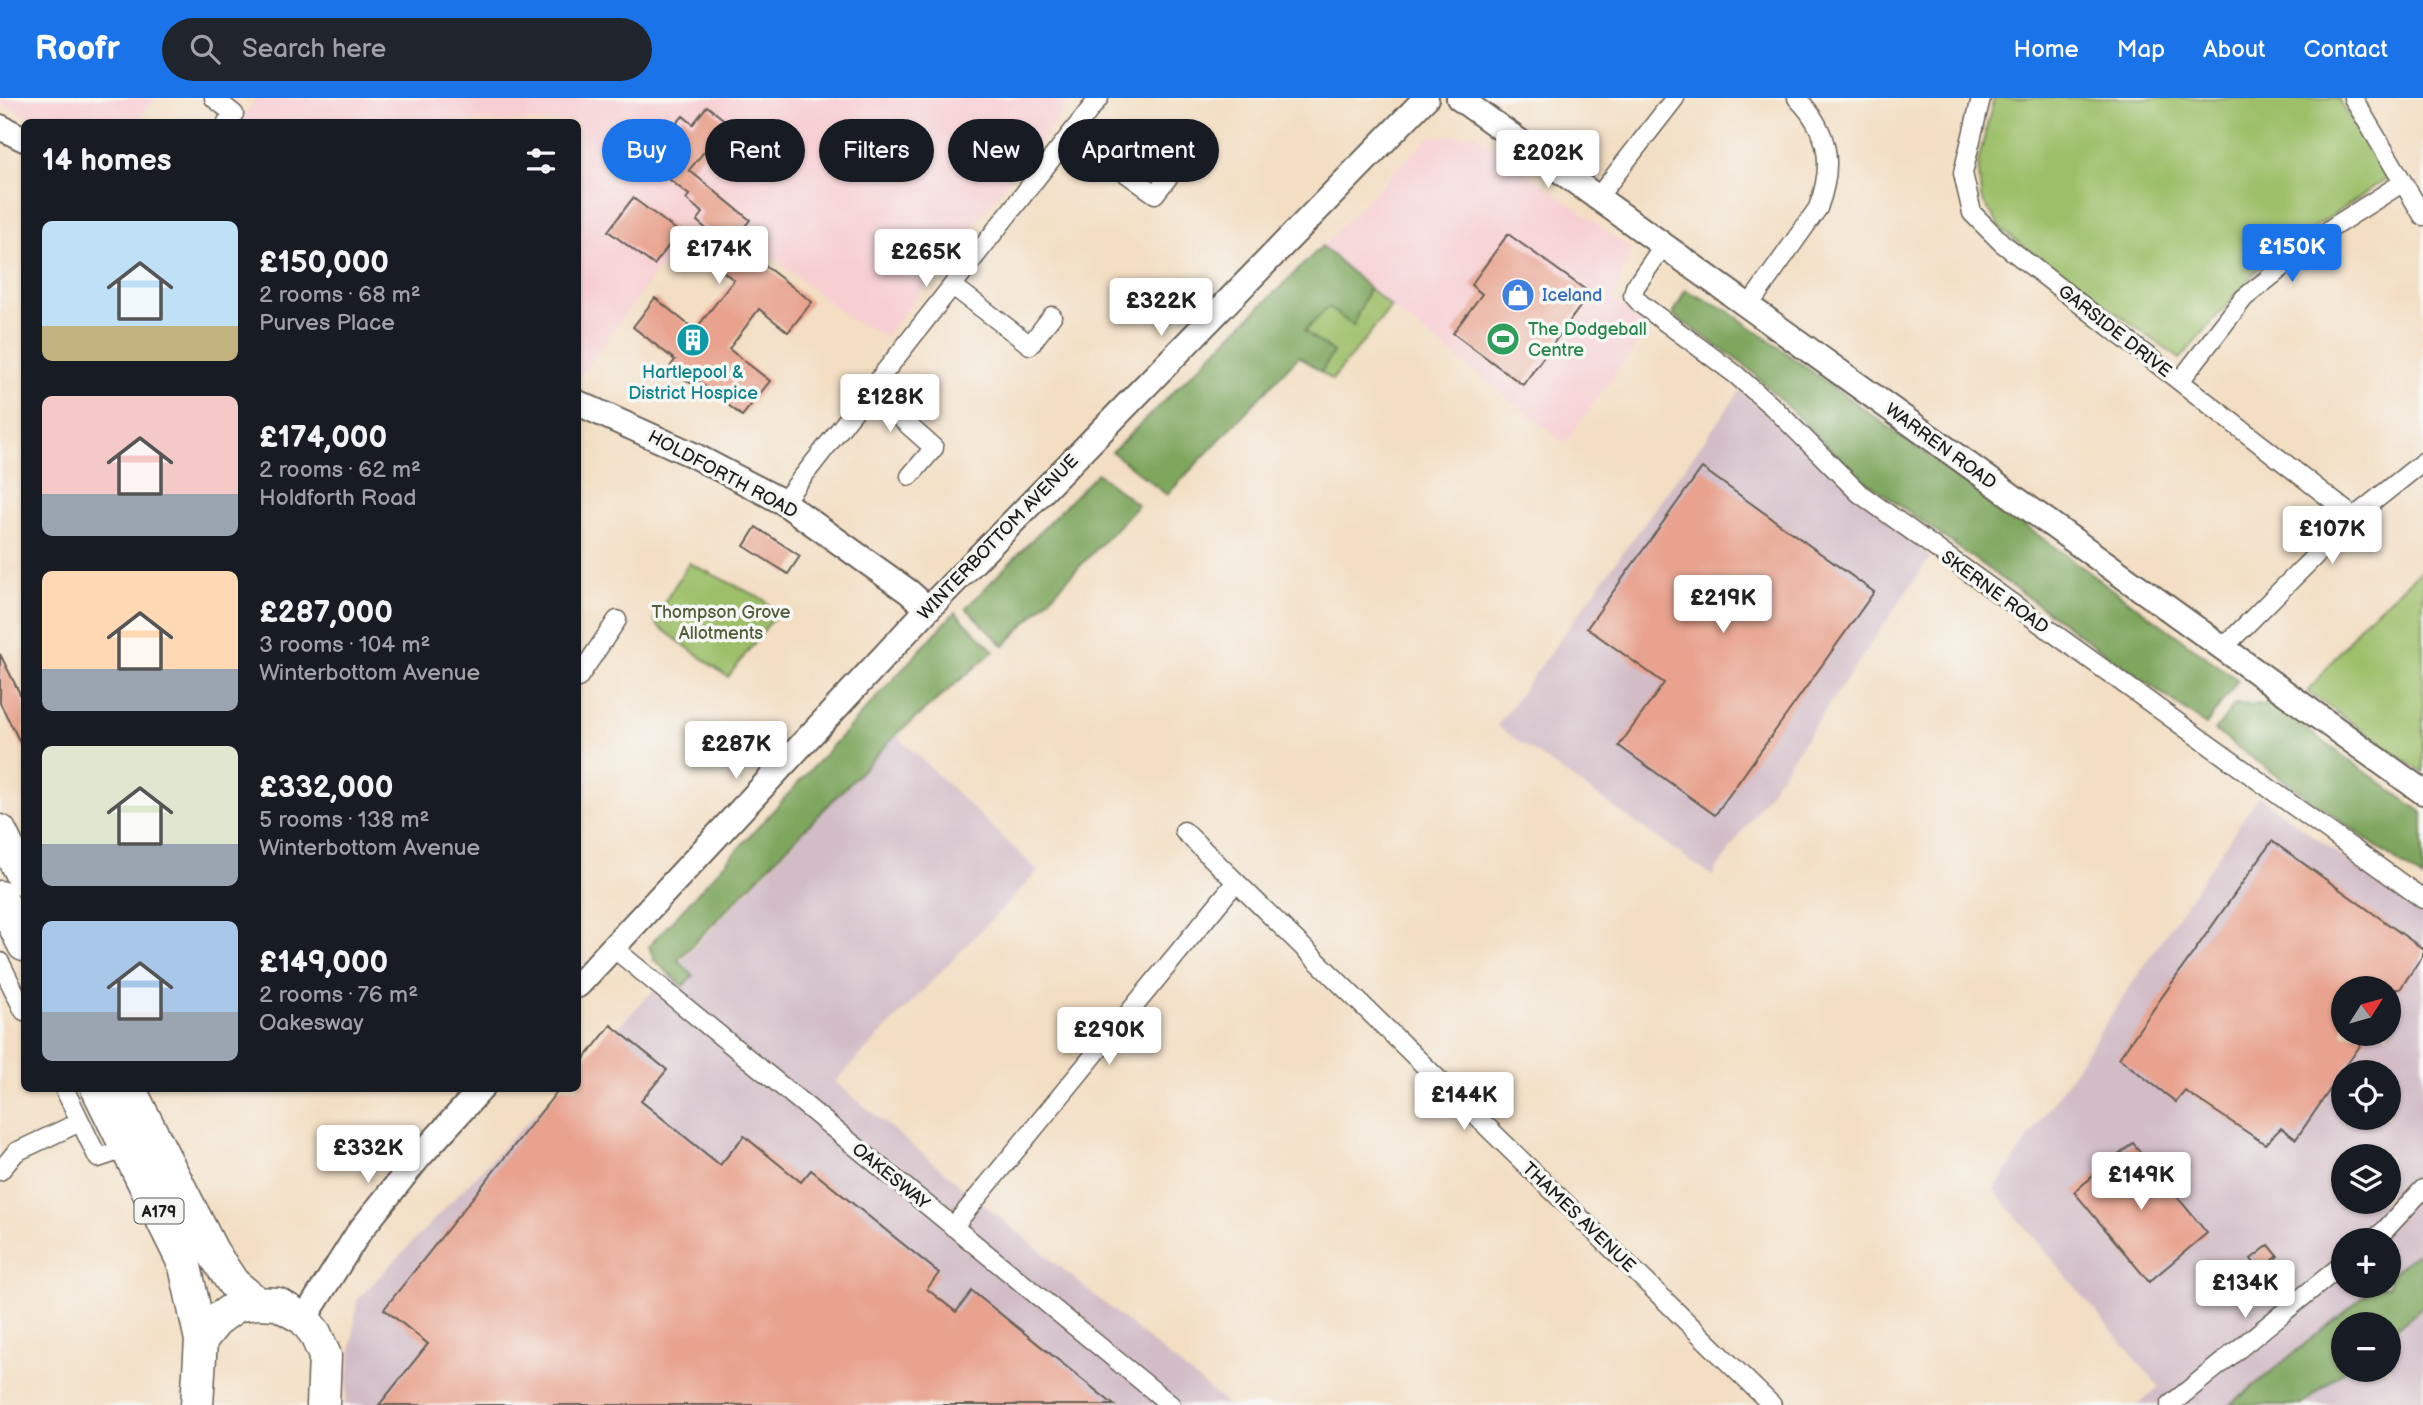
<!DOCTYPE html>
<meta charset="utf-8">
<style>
:root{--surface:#171b24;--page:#20242c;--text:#f1f3f6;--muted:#9ea1a6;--accent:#1a73e8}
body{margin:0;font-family:"Balsamiq Sans",sans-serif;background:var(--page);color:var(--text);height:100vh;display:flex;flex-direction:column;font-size:26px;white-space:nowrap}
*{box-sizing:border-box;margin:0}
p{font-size:23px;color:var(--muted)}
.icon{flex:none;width:38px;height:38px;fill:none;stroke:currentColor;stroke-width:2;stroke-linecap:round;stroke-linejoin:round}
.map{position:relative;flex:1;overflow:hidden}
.panel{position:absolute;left:21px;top:21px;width:560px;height:973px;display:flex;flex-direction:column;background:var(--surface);border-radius:10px;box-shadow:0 2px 5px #0004}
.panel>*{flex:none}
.guide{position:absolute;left:602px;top:21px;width:665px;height:63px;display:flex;gap:14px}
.needle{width:46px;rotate:53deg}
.tools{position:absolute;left:2331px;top:878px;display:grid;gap:14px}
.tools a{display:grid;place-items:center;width:70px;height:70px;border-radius:50%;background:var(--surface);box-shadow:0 2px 5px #0004;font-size:35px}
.price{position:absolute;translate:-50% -60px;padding:0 16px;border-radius:7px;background:#fff;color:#222;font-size:23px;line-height:46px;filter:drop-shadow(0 2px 4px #0008)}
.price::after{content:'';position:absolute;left:50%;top:42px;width:21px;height:16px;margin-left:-10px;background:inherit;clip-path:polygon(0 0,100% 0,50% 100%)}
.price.selected{background:var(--accent);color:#fff}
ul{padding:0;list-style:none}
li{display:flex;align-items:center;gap:21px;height:175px;padding:0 21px}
li span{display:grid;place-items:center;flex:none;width:196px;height:140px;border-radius:10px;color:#555}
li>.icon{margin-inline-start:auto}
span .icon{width:84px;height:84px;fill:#fffc;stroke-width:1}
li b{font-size:30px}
h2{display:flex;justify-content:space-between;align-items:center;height:84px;padding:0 21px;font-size:30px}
.chip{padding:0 24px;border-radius:32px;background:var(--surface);box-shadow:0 2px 5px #0004;font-size:24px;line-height:63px}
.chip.selected{background:var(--accent);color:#fff}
header{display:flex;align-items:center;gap:42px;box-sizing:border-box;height:98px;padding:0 35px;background:var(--accent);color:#fff}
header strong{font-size:33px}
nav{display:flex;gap:38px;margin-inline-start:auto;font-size:24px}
.search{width:490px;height:63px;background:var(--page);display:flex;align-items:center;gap:18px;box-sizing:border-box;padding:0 24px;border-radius:38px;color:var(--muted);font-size:26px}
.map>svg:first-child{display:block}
.built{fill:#f7cfd3}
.industrial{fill:#d2bdc7;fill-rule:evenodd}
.green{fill:#9dbf69;stroke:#5c6e42;stroke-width:2}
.forest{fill:#7ea65d;stroke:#4d613c;stroke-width:2}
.building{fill:#e8a28d}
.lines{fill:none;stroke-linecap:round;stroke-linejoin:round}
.street-casing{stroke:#676056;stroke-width:21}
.secondary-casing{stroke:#676056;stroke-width:28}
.highway-casing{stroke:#676056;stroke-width:35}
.street{stroke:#fff;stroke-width:18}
.secondary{stroke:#fff;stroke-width:24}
.highway{stroke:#fff;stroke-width:32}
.labels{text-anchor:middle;stroke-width:7;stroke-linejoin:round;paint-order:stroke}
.shield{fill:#f6f6f2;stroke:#5d5d5c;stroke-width:2}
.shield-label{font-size:16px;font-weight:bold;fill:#1c1c1c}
.shop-label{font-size:18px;fill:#366cbe;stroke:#f6f6f2;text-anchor:start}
.leisure-label{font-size:18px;fill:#27864d;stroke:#f6f6f2;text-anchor:start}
.street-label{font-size:18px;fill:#1c1c1c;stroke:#f6f6f2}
.culture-label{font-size:18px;fill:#0d838f;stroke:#f6f6f2}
.park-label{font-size:18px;fill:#505d3b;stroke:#f6f6f2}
</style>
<header>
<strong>Roofr</strong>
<div class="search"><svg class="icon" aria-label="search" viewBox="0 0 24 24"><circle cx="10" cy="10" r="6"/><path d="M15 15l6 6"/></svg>Search here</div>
<nav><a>Home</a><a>Map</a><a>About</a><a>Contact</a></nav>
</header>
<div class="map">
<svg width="2423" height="1307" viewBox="0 0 2423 1307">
<rect width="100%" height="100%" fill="#f6f6f2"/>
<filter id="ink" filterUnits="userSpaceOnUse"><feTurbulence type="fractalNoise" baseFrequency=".0143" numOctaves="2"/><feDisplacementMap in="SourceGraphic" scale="14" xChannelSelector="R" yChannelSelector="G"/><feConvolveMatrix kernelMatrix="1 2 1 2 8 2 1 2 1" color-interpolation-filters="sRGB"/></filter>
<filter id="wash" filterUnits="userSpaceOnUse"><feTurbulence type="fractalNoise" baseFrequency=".00686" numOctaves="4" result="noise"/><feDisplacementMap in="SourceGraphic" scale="28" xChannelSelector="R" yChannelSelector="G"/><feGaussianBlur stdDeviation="1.57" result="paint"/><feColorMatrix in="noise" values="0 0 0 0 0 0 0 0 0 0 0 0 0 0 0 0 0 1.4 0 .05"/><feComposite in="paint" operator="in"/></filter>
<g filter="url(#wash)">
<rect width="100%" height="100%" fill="#f3dec3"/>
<!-- built -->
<path class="built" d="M0 0H156L136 24H39L0 6Z
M257 0H1074L886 238 852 223 747 139 712 148 687 133 578 280V24H237Z
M1475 36 1631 151 1613 202 1649 230 1565 345 1391 209 1322 148 1429 39Z"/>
<!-- industrial -->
<path class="industrial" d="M1740 293 1930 459 1712 778 1497 628Z
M896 637 1038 773 835 984 1228 1307H345L357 1202 559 991 578 990V971Z
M2258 698 2423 817V1307H2137L2159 1289 1994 1092ZM2343 891H2389V936H2343ZM2343 975H2389V1020H2343ZM2343 1059H2389V1104H2343ZM2343 1143H2389V1188H2343ZM2343 1227H2389V1272H2343Z"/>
<!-- green -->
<path class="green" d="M1994 0H2338L2387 80 2264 164 2180 261 2003 133 1981 100 1978 64Z
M1369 190 1391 209 1332 282 1321 274 1333 254 1304 234 1328 209 1353 227Z
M689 465 763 501 777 515 728 579 658 528 654 521Z
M2423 471V675L2308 594 2363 524Z"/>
<!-- forest -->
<path class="forest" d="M1322 148 1369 190 1353 228 1328 209 1304 233 1333 254 1321 274 1299 258 1167 397 1112 354Z
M1685 192 1727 212 2238 582 2206 627 1857 377 1747 269 1673 217Z
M1097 375 1138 407 1004 548 966 510Z
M955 514 994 553 896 637 678 862 693 878 683 888 654 862 649 848Z
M2235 606 2272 607 2423 715V782L2215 633Z
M2420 1152 2423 1156V1208L2389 1236V1227H2343L2344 1272 2302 1307H2230L2376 1188H2389V1178Z"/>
<g id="blocks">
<!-- building -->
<path class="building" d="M707 8 728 25 689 72 750 122 733 143 812 204 788 234 759 211 729 251 770 283 742 318 697 282 693 287 670 269 675 262 633 229 655 200 695 232 734 182 714 167 731 145 728 149 697 123 703 115 686 101 689 97 660 74 672 60 668 57 680 43 669 34 683 18 693 26Z
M633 100 679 134 654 167 608 133Z
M1508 136 1590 195 1523 287 1453 235 1482 196 1471 187Z
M1702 370 1874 494 1715 717 1619 648 1664 585 1587 530Z
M756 429 800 458 788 476 744 448Z
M0 556 24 604V652L0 605Z
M2272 743 2423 851V857L2400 891H2343V936H2368L2296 1041 2281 1030 2265 1046 2185 993 2176 1004 2119 960Z
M611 927 667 972 641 1003 720 1067 744 1038 801 1084 811 1072 939 1175 927 1191 956 1214 972 1193 1114 1307H379L428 1246 384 1211 560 990H578V969Z
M2133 1045 2207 1135 2149 1184 2074 1094Z
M2269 1147 2278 1158 2260 1173 2251 1161Z"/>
</g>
</g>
<g filter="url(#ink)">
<use href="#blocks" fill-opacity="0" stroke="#676056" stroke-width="2"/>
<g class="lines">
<defs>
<path id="street" d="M214 0 234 16 227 24
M1981 0 1963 75 1972 115 2002 145 2354 419
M2353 0 2423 118
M1071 36 1155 96 1182 62
M1598 99 1675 0
M1663 148 1635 189 1633 197 1641 206 1735 276 1776 312 1859 395 2423 801
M953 188 1030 247 1052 218
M1748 209 1818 110C1834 67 1830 34 1797 0
M2180 283 2244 200 2333 129 2402 85
M871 294 934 350 910 378
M783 404 1099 0
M2223 550 2354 419 2423 364
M578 580 617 522
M1184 733 1772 1307
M612 849 1171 1307
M0 864 24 913
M64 990 98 1060 134 1048
M0 1073 16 1054 80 1024
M953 1129 1236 784
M2372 1143 2385 1132 2423 1091
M2170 1307 2343 1166"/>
<path id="secondary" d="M1459 0 2423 694
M0 29 24 41
M578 305 693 357 783 404 909 494 928 511
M578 887 928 511 1426 0
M304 1221 359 1134 419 1059 482 990"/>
<path id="highway" d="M0 733 24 782
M0 799 24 847
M97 990 185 1168 201 1242
M129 990 212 1153 233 1185 257 1205
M197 1307 201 1242 218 1221 238 1207 257 1205 278 1206 304 1221 315 1235 325 1258 323 1307"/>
</defs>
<!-- street casing -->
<use href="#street" class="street-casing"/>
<!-- secondary casing -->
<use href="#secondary" class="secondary-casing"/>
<!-- highway casing -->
<use href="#highway" class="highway-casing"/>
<!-- street -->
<use href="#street" class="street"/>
<!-- secondary -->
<use href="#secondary" class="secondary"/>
<!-- highway -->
<use href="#highway" class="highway"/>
</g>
</g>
<!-- icons -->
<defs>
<symbol id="shop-disc" viewBox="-11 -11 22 22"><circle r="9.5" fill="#3f7fe0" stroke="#f6f6f2"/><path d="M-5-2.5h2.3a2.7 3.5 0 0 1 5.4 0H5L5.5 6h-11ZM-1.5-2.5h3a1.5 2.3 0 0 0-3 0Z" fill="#fff"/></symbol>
<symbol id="stadium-disc" viewBox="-11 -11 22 22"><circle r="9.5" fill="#2e9e5b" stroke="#f6f6f2"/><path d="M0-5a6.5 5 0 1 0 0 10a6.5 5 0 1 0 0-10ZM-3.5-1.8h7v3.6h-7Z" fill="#fff"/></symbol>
<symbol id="building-disc" viewBox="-11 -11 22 22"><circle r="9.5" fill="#0f9aa8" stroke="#f6f6f2"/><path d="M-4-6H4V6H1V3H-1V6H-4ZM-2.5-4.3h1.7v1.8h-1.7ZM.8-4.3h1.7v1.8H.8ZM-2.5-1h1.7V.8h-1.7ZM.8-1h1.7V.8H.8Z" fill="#fff"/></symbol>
</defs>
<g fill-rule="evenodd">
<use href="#shop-disc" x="1499" y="178" width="38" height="38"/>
<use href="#stadium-disc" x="1484" y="222" width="38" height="38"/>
<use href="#building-disc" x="674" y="223" width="38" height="38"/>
</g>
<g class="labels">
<!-- shield labels -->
<rect class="shield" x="134.5" y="1100.5" width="49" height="25" rx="5"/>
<g class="shield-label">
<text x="159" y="1119">A179</text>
</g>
<!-- shop labels -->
<g class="shop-label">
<text x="1542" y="203">Iceland</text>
</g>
<!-- leisure labels -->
<g class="leisure-label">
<text x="1528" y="237">The Dodgeball<tspan x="1528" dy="21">Centre</tspan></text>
</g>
<!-- street labels -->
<g class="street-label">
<text transform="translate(2115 233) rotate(38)" y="6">GARSIDE DRIVE</text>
<text transform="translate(1941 348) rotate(36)" y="6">WARREN ROAD</text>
<text transform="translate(723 376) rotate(28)" y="6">HOLDFORTH ROAD</text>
<text transform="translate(998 439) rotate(-46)" y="6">WINTERBOTTOM AVENUE</text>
<text transform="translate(1995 494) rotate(36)" y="6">SKERNE ROAD</text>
<text transform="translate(891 1078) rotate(39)" y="6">OAKESWAY</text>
<text transform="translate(1579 1119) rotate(44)" y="6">THAMES AVENUE</text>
</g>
<!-- culture labels -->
<g class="culture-label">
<text x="693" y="280">Hartlepool &amp;<tspan x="693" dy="21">District Hospice</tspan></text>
</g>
<!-- park labels -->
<g class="park-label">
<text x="721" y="520">Thompson Grove<tspan x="721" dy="21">Allotments</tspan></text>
</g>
</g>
</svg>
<div class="tools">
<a><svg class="needle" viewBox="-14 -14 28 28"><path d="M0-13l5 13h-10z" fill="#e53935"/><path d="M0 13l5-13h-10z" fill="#9ea1a6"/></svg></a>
<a><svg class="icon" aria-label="locate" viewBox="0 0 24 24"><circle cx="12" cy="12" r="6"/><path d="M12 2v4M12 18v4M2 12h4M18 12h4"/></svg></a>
<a><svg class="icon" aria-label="layers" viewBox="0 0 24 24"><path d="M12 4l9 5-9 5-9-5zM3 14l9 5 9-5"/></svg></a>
<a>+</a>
<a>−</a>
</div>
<b class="price" style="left:1548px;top:92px">£202K</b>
<b class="price selected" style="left:2292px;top:186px">£150K</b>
<b class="price" style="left:719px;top:188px">£174K</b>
<b class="price" style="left:926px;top:191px">£265K</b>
<b class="price" style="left:1161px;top:240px">£322K</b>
<b class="price" style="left:890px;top:336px">£128K</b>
<b class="price" style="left:2332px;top:468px">£107K</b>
<b class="price" style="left:1723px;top:537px">£219K</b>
<b class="price" style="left:736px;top:683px">£287K</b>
<b class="price" style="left:1109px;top:969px">£290K</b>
<b class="price" style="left:1464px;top:1034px">£144K</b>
<b class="price" style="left:368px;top:1087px">£332K</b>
<b class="price" style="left:2141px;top:1114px">£149K</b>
<b class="price" style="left:2245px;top:1222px">£134K</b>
<div class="guide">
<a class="chip selected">Buy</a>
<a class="chip">Rent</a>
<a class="chip">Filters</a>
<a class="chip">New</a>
<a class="chip">Apartment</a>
</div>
<section class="panel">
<h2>14 homes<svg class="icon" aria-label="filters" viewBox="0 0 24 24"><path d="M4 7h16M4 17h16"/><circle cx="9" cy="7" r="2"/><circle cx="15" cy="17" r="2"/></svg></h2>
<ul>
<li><span style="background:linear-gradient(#bfe0f5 75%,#c2b280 0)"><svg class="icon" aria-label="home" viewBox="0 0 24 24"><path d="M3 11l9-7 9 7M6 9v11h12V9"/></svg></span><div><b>£150,000</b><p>2 rooms · 68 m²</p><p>Purves Place</p></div></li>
<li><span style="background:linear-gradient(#f6c9c9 70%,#9aa5b1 0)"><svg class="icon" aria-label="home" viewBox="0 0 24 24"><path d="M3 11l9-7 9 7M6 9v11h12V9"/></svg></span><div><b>£174,000</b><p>2 rooms · 62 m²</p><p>Holdforth Road</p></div></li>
<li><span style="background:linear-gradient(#ffd9b3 70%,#9aa5b1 0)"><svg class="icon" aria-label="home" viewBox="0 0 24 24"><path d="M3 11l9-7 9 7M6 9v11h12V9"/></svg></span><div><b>£287,000</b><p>3 rooms · 104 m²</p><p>Winterbottom Avenue</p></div></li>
<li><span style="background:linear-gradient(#dfe7d0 70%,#9aa5b1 0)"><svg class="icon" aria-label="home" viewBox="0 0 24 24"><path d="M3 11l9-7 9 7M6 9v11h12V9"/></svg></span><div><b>£332,000</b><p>5 rooms · 138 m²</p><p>Winterbottom Avenue</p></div></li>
<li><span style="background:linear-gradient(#a9c7e8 65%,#9aa5b1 0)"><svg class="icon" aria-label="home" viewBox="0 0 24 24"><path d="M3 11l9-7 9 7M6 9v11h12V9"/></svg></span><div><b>£149,000</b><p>2 rooms · 76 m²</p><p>Oakesway</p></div></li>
</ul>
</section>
</div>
